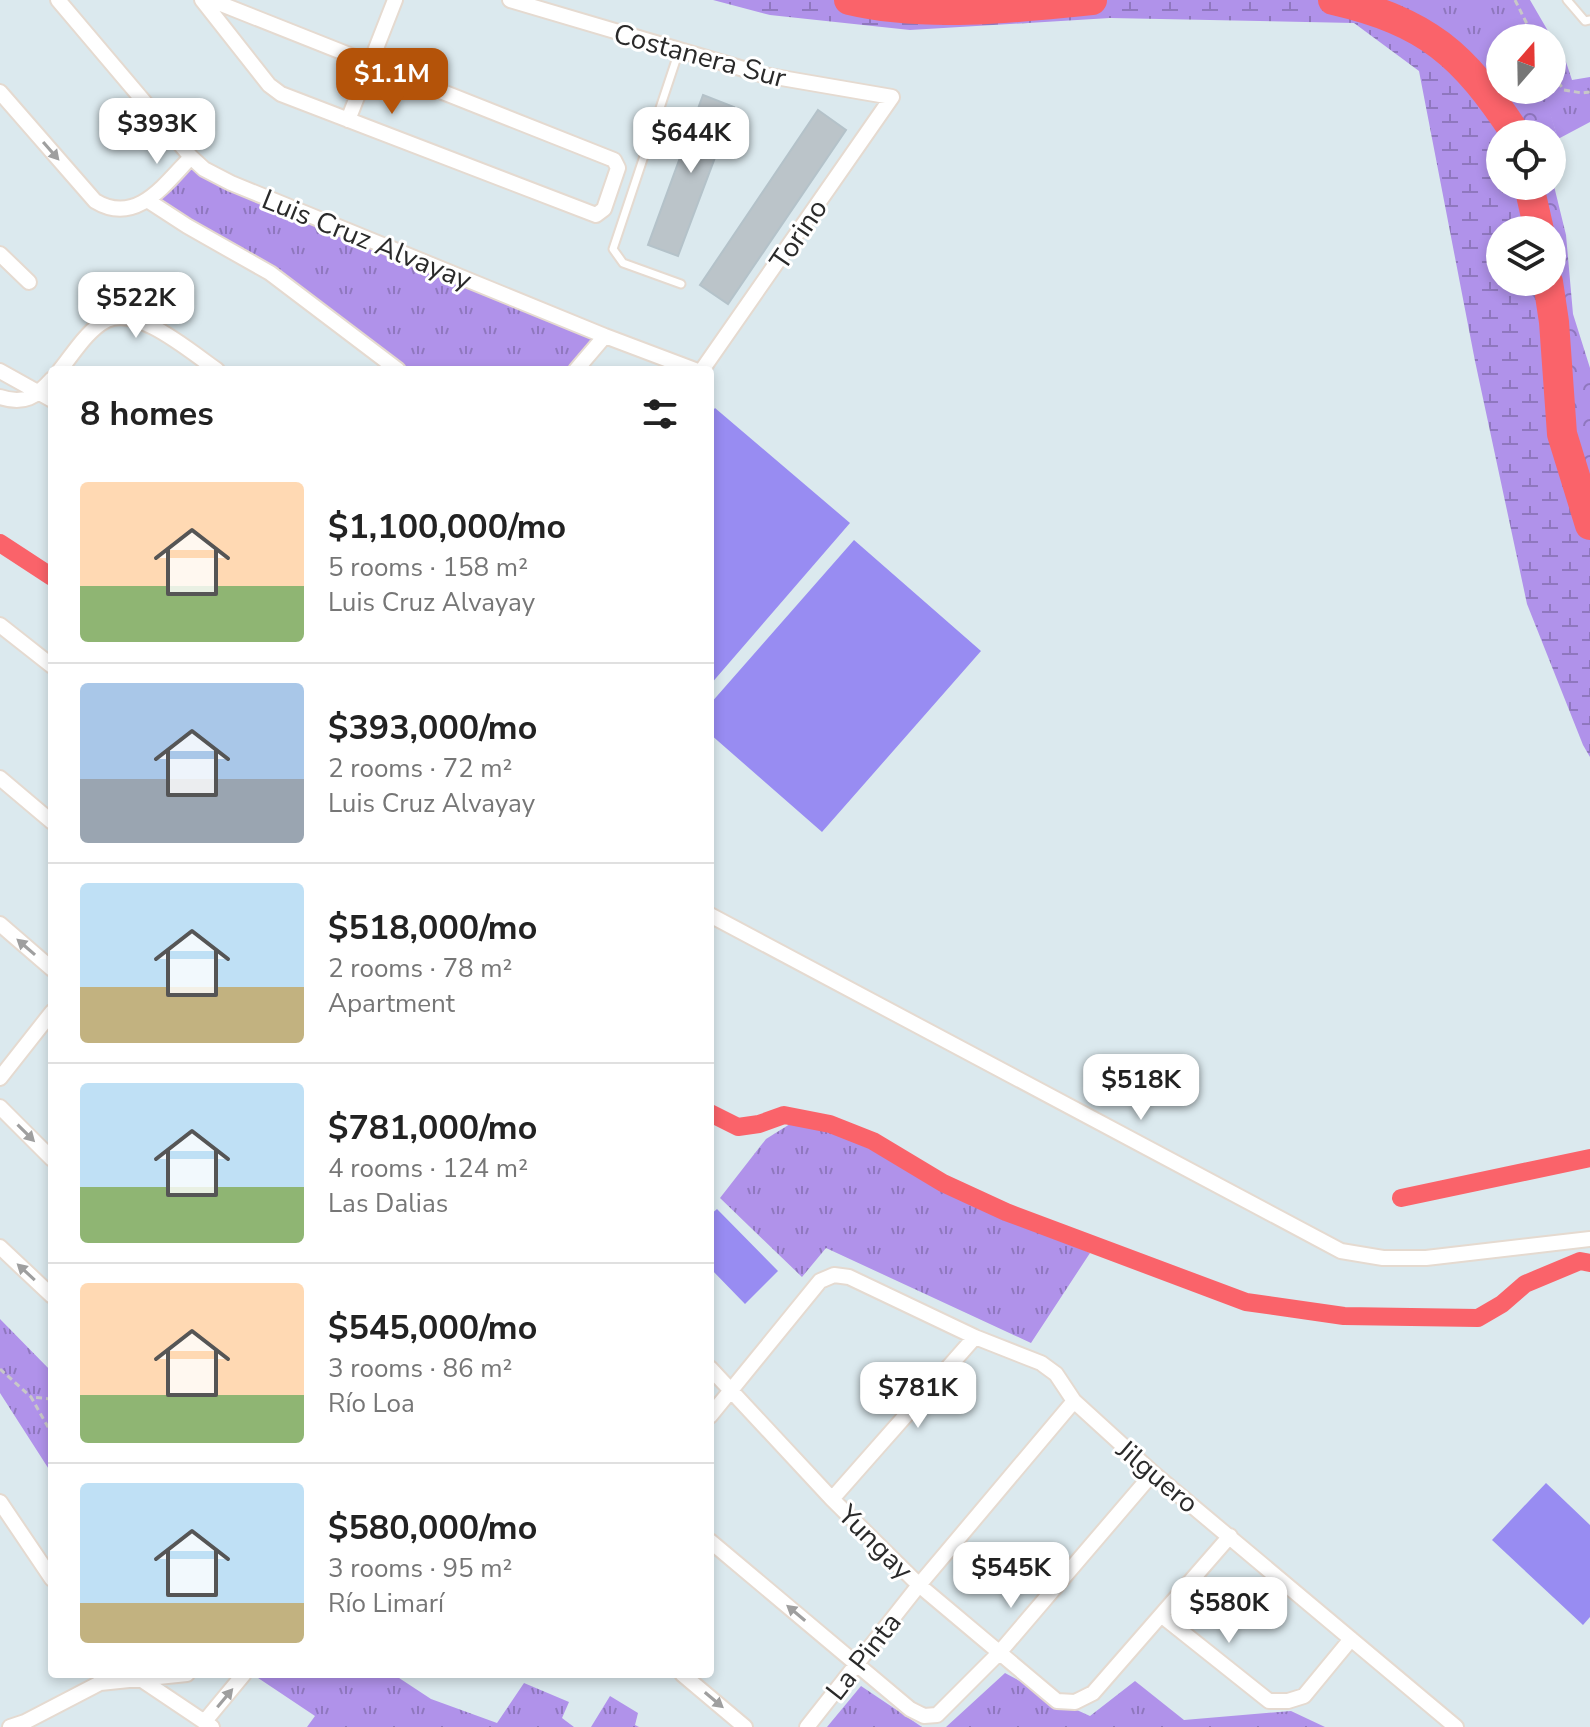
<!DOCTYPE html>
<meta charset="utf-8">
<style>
:root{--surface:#fff;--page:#f6f6f6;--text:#222;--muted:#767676;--line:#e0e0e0;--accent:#b45309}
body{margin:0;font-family:"Nunito Sans",sans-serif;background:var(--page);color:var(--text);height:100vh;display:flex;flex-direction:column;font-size:30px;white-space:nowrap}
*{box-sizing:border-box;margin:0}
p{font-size:26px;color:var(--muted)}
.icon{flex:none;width:44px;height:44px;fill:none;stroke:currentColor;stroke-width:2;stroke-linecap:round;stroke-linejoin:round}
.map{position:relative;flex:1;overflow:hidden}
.drawer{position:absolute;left:48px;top:366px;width:666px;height:1312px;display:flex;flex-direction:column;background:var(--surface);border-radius:8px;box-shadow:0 4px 12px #0003}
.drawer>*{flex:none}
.needle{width:52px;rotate:20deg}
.tools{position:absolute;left:1486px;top:24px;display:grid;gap:16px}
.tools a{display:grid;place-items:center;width:80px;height:80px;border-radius:50%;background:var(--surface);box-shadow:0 4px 12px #0003;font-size:40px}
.price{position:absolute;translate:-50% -68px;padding:0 18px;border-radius:16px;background:#fff;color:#222;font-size:26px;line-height:52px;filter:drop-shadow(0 2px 4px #0008)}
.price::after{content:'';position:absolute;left:50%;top:48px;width:24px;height:18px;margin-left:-12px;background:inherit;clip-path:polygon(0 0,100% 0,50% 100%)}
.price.on{background:var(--accent);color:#fff}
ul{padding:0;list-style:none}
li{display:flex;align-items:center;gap:24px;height:200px;padding:0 32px}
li+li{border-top:2px solid var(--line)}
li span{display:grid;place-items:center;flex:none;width:224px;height:160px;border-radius:8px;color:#555}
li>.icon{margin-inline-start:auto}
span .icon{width:96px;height:96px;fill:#fffc;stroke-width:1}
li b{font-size:34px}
h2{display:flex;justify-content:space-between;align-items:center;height:96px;padding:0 32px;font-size:34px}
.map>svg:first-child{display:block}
.forest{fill:url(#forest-crowns);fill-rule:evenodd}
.wetland{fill:url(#wetland-marsh)}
.park{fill:url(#park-tufts);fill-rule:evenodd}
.pitch{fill:#988cf2}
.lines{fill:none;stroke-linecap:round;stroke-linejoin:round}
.canal{stroke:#fa636a;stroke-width:18}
.river{stroke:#fa636a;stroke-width:30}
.building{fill:#bbc4c9;stroke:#b4c2c9;stroke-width:2}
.service-casing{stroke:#e5dad0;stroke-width:11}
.minor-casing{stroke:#e5dad0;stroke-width:18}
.path{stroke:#c8c8c8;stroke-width:3;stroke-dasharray:6 4;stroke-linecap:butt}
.service{stroke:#fff;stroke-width:7}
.minor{stroke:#fff;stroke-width:14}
.oneway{fill:#9f9f9f}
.labels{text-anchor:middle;stroke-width:6;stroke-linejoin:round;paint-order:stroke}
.street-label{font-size:28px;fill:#2a2a2a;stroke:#fff}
</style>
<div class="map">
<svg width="1590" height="1727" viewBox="0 0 1590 1727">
<defs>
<pattern id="forest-crowns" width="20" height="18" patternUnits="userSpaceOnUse" patternTransform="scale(2)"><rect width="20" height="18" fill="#b092ea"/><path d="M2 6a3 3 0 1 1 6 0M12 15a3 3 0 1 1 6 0" fill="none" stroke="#8f77be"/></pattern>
<pattern id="wetland-marsh" width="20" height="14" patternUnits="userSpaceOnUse" patternTransform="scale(2)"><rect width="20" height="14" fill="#b092ea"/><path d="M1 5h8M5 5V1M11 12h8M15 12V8" fill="none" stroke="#8f77be"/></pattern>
<pattern id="park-tufts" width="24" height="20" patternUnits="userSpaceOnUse" patternTransform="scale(2)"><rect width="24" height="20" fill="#b092ea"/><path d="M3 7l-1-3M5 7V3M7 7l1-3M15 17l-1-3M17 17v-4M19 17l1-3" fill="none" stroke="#8f77be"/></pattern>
</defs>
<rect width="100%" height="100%" fill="#dbe9ee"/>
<!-- forest -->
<path class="forest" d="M1546 98 1558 139 1554 186 1566 235 1573 314 1590 368V608L1470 188 1486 107ZM1500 134H1552V186H1500ZM1500 230H1552V282H1500Z"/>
<!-- wetland -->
<path class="wetland" d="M713 0H1424L1488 59 1509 132 1500 134V186H1516L1522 230H1500V282H1530L1549 417 1590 536V757L1583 745 1527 604 1475 361 1419 71 1354 23 1110 18 910 30 770 15Z"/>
<!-- park -->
<path class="park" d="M849 0H1092C1016 8 924 18 849 0Z
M1333 0H1530L1566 62 1572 80 1590 77V122L1558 139 1545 98 1497 106C1484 90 1472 71 1457 57 1423 25 1378 10 1333 0ZM1500 38H1552V90H1500Z
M190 160 601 337 573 370H401L152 199Z
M790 1124 854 1134 1090 1253 1031 1343 826 1248 802 1277 720 1198 766 1139Z
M0 1319 52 1372V1474L0 1393Z
M1005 1673 1057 1701 1090 1716 1135 1681 1184 1720 1291 1711 1325 1727H946Z
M252 1674H393L431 1699 497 1723 524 1683 569 1702 562 1718 574 1727H307L315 1716Z
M861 1686 922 1727H827Z
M610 1696 638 1713 635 1725 639 1727H591Z"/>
<!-- pitch -->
<path class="pitch" d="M715 408 850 523 710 685V414Z
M854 540 981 651 822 832 710 734V704Z
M717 1209 778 1271 745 1304 710 1268V1215Z
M1546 1483 1590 1525V1617L1583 1625 1492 1540Z"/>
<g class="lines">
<!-- canal -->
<path class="canal" d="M0 543 52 577
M710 1113 738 1127 759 1124 784 1115 830 1124 873 1141 943 1183 1006 1212 1246 1302 1344 1316 1478 1318 1502 1304 1525 1284 1580 1261 1590 1263
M1401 1198 1590 1158"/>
<!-- river -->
<path class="river" d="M849 0C924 18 1016 8 1092 0
M1333 0C1428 22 1463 54 1516 134
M1529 186 1539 230
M1548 282 1554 322 1562 434 1590 525"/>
</g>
<!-- building -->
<path class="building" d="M703 95 734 107 678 256 648 245Z
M818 110 846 130 728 304 700 285Z"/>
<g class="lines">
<defs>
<path id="service" d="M1567 0 1585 21 1590 20
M679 51 613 249 623 263 681 284"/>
<path id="minor" d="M58 0 191 157 204 169 231 183 605 336 695 370
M202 0 269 85 281 94 596 215 604 209 618 168 614 160 211 0
M510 0 764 75 892 97 702 370
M0 92 95 201C136 226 164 185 191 157
M348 120 395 0
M147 200 187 226 270 273 398 370
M0 254 29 282
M60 370C73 354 88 329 107 320 137 305 192 353 217 370
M576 370 605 336
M0 371 52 400
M0 397C24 405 36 397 52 379
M0 625 52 666
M0 778 52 822
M710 915 1341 1251 1383 1258H1426L1590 1239
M0 924 52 969
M0 1078 52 1012
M0 1107 52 1159
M0 1247 52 1296
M710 1368 832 1499 919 1585 1057 1701 1075 1702 1093 1693 1230 1536
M710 1416 820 1281 834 1275 849 1277 975 1337 1041 1363 1056 1374 1074 1401 1153 1473 1456 1727
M832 1499 975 1337
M0 1502 52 1579
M710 1541 910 1709 924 1716 937 1715 999 1653 1153 1473
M1161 1615 1269 1701H1288L1304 1696 1351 1639
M682 1674 745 1727
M136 1676 212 1727
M205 1721 244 1674
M10 1727 25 1722 100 1683 187 1674
M807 1727 919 1585 1074 1401"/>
</defs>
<!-- service casing -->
<use href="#service" class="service-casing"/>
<!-- minor casing -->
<use href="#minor" class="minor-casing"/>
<!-- path -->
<path class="path" d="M1515 0 1534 38
M1552 74 1564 90 1582 93 1590 92
M0 1369 31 1397
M52 1399 31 1397 52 1434"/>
<!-- service -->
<use href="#service" class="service"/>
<!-- minor -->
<use href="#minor" class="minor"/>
</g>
<!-- one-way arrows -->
<defs><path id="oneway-solid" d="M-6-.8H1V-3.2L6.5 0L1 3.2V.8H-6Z" transform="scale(2)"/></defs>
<g class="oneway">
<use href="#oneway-solid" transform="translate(51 151) rotate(49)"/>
<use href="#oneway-solid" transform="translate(26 947) rotate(-139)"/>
<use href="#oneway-solid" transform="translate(26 1133) rotate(45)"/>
<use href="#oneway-solid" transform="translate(26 1272) rotate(-137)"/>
<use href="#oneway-solid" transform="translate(796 1613) rotate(-140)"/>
<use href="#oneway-solid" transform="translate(225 1698) rotate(-50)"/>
<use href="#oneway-solid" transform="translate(714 1700) rotate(40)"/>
</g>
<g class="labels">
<!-- street labels -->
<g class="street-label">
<text transform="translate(700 55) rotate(15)" y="10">Costanera Sur</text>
<text transform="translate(798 234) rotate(-56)" y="10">Torino</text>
<text transform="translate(367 239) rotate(22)" y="10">Luis Cruz Alvayay</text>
<text transform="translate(1158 1476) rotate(40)" y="10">Jilguero</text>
<text transform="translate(876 1542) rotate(45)" y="10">Yungay</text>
<text transform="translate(863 1656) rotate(-52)" y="10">La Pinta</text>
</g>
</g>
</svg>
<div class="tools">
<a><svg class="needle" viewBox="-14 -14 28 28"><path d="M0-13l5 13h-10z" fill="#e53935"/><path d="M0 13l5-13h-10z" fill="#767676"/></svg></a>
<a><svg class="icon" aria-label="locate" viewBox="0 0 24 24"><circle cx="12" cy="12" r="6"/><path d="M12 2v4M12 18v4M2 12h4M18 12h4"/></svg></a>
<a><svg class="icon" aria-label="layers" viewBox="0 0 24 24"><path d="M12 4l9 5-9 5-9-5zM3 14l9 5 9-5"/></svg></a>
</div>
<b class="price on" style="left:392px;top:116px">$1.1M</b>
<b class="price" style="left:157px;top:166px">$393K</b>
<b class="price" style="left:691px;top:175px">$644K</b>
<b class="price" style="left:136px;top:340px">$522K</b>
<b class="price" style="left:1141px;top:1122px">$518K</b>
<b class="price" style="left:918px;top:1430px">$781K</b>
<b class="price" style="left:1011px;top:1610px">$545K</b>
<b class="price" style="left:1229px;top:1645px">$580K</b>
<section class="drawer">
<h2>8 homes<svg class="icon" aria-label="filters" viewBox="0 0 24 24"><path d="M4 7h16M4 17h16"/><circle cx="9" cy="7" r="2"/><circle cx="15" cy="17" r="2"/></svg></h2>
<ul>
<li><span style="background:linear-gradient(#ffd9b3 65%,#8fb573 0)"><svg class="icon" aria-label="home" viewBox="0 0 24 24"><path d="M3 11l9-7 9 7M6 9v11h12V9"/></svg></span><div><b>$1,100,000/mo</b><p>5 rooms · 158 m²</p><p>Luis Cruz Alvayay</p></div></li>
<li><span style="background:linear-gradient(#a9c7e8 60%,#9aa5b1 0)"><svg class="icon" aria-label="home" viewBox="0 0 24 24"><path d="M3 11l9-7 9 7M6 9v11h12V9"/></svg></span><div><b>$393,000/mo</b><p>2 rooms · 72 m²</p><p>Luis Cruz Alvayay</p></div></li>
<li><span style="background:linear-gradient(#bfe0f5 65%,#c2b280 0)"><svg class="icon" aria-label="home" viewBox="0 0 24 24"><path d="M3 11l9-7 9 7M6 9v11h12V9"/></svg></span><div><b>$518,000/mo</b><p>2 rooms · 78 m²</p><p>Apartment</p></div></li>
<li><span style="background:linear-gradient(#bfe0f5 65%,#8fb573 0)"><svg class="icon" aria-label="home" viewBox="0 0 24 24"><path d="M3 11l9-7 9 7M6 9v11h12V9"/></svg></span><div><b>$781,000/mo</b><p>4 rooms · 124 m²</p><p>Las Dalias</p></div></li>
<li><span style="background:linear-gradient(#ffd9b3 70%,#8fb573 0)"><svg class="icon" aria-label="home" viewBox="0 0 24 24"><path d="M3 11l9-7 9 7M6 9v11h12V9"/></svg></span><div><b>$545,000/mo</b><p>3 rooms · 86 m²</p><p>Río Loa</p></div></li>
<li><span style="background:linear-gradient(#bfe0f5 75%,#c2b280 0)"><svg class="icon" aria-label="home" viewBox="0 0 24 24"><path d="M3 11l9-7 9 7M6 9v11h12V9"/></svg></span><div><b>$580,000/mo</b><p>3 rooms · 95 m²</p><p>Río Limarí</p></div></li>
</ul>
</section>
</div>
